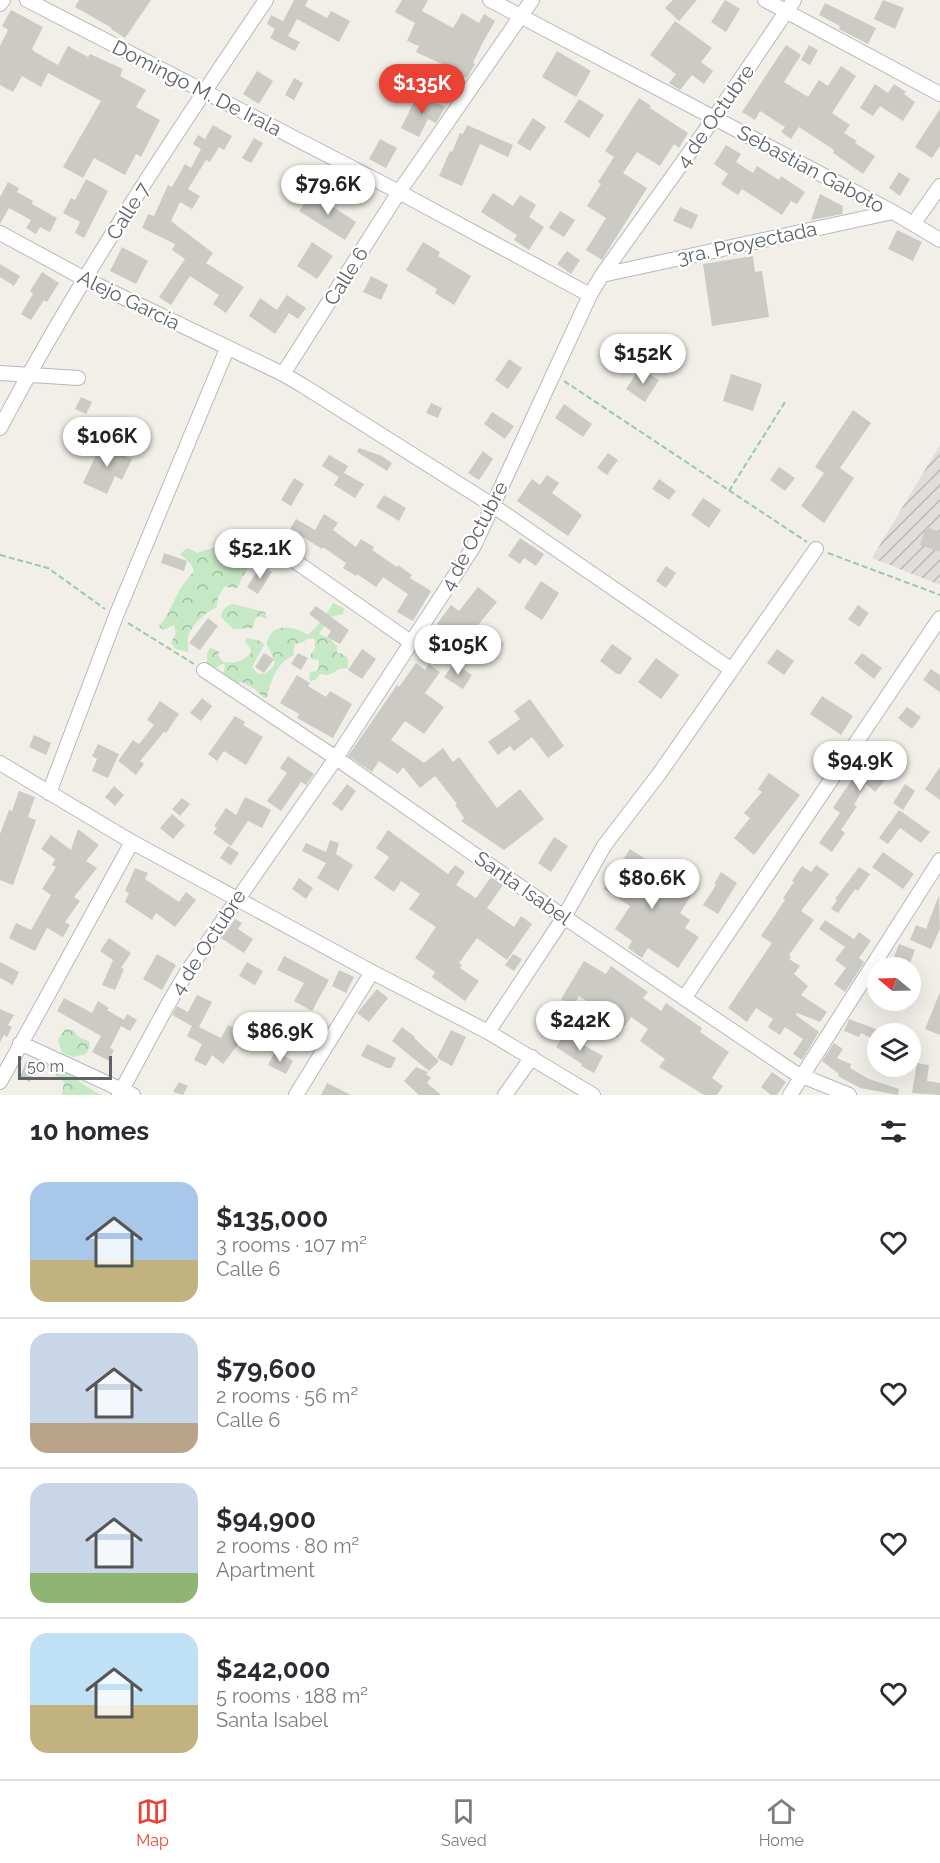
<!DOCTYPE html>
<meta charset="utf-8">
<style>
:root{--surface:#fff;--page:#f7f7f7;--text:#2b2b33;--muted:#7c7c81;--line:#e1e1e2;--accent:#ea4335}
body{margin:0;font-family:Raleway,sans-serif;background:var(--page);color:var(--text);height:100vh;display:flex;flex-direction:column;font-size:22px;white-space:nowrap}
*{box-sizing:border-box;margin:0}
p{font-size:20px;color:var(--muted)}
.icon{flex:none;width:33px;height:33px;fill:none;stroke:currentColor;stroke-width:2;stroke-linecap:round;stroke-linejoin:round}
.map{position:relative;height:1095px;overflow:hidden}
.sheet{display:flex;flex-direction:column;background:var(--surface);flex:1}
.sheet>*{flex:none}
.needle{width:39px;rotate:289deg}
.controls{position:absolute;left:867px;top:957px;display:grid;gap:12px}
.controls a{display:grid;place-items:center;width:54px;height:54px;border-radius:50%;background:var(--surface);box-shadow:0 6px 24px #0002;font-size:30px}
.scale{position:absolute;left:18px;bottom:15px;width:94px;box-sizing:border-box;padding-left:6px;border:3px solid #5f6368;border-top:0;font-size:16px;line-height:21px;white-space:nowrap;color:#5f6368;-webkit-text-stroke:4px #fff;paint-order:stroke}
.price{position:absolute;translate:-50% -51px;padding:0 14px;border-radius:21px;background:#fff;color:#222;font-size:20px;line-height:39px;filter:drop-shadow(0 2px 3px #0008)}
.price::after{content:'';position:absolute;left:50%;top:36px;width:18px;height:14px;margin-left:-9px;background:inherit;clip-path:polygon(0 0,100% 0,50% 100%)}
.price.active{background:var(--accent);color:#fff}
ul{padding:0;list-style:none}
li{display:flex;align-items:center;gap:18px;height:150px;padding:0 30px}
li+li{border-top:2px solid var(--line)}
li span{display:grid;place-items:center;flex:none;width:168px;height:120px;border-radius:18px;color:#555}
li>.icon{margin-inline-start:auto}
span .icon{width:72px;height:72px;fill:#fffc;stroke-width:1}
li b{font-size:26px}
h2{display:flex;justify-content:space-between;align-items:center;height:72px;padding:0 30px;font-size:26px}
.tab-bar{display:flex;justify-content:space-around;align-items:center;height:84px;border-top:2px solid var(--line);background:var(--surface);font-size:16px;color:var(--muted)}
.tab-bar a{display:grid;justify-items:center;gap:3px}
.tab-bar .active{color:var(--accent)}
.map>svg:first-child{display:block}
.industrial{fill:url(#industrial-furrows)}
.forest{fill:url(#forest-crowns)}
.building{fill:#cccac5}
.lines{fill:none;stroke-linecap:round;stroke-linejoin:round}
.street-casing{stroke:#b5b8bc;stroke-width:16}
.path{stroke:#9cc7a9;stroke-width:2;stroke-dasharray:6 3;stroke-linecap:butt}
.street{stroke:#fff;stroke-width:14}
.labels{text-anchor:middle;stroke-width:4.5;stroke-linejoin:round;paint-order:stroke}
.street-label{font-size:20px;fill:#5f6368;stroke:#fff}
</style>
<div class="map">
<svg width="940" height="1095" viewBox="0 0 940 1095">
<defs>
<pattern id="industrial-furrows" width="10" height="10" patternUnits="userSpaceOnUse" patternTransform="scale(1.5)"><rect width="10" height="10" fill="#e0deda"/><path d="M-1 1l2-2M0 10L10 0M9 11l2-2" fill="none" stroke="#b9b8b5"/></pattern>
<pattern id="forest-crowns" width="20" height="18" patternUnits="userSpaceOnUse" patternTransform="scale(1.5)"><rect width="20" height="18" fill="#c5e8c5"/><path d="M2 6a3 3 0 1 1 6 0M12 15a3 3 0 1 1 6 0" fill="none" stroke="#a3c0a4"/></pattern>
</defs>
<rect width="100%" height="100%" fill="#f1efe8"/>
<!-- industrial -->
<path class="industrial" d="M940 445V585L872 558Z"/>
<!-- forest -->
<path class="forest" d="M229 543 247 557V569L237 588 224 587 218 597 217 607C207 611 190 626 188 638 187 643 189 647 188 652L176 649 171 643 176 633 174 625 163 630 159 626 165 619 180 589 194 571 191 564 180 554 187 548 198 553C208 548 219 548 229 543Z
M333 603 344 608 343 614 331 617 319 634 330 639 337 646V653L343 654 348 658V668L339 669 329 675 320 674 315 680 311 681 309 678 310 672 317 671 319 667V660L311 659V654L315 648V640L313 638 306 639 304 642 295 644 293 652 294 656C277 661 271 681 267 697L264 698 256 690 242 682C233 685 230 683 223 676L225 665 222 664 213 670 207 664V653L210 648 219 651 218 655 222 661C233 665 244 661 251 653L250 648 245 642 247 638 261 641 264 645 252 667 257 673 264 674C281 664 274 659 267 645 268 623 293 624 308 635L322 621Z
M233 604 265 612 267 619 259 616 255 619 253 628 233 629 221 617C222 610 225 606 233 604Z
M65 1029 73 1030 80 1038 89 1041 90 1047 86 1054 73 1057 62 1053 58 1040Z
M50 1063C56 1066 63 1069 69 1073 80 1081 89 1090 102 1095H62L64 1082 46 1067Z"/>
<!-- building -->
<path class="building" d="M79 0H151L125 38 111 29 112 28 75 7Z
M294 0H308L305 6 327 18 331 11 350 21 339 42 297 19 288 36 300 42 295 51 270 38 275 29 267 24 271 15 283 21Z
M402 0H428L422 11 453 28 462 13 479 23 484 14 495 21 482 44 473 63 475 64 467 78 454 72 455 70 416 52 419 46 407 41 415 23 395 12Z
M673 0H697L679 21 665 8Z
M725 0 740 9 726 32 711 22Z
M883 0 904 8 895 29 874 19Z
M825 3 876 28 868 44 839 29 840 26 819 15Z
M11 10 43 27 32 49 35 52 58 65 68 46 88 57 90 54 123 69 120 76 146 90 136 107 160 120 141 157 136 154 125 175 94 158 83 178 63 167 101 101 48 73 41 87 22 76 13 92 0 85V46L8 30 2 26Z
M675 21 712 48 701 62 713 71 704 84 692 75 680 90 669 83 676 74 650 55Z
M786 45 801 55 784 82 808 97 819 80 828 86 841 66 856 76 832 113 850 125 844 133 857 141 855 143 875 156 863 174 833 153 834 150 799 127 791 139 781 132 785 127 760 111 755 120 742 112Z
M809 45 818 50 810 65 801 60Z
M557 51 591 71 576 97 542 77Z
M257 71 273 81 259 104 243 94Z
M294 78 303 83 294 100 285 95Z
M875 84 888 93 894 84 906 92 904 94 915 102 903 121 880 106 873 116 860 108Z
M418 94 445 107 436 123 428 119 419 137 401 128Z
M639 98 651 106 650 108 688 133 679 148 674 144 660 166 637 152 623 173 647 188 602 260 586 250 606 218 587 206 601 184 598 182 614 157 605 151Z
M579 99 604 115 589 138 564 122Z
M940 109V146L932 158 915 147Z
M533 118 546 127 530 151 517 143Z
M213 125 232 136 224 150 219 147 210 162 206 160 188 189 200 196 192 209 180 202 171 221 213 253 206 263 244 287 226 313 213 304 219 295 190 276 171 305 159 297 185 259 172 250 175 244 142 228 148 214 154 216 168 185 172 187 185 164 191 168 201 149 193 144 198 135 205 139Z
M467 125 513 145 508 157 480 144 462 186 439 176 450 151 452 152 460 133 463 134Z
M254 138 263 143 251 163 242 158Z
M380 139 397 148 386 168 369 159Z
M726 145 741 154 736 162 753 173 757 166 779 180 781 176 805 192 797 204 791 201 782 215 742 189 738 195 721 184 728 174 714 164Z
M313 170 323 177 309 197 299 191Z
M899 172 910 179 900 196 889 188Z
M86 179 108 191 84 238 75 233 80 222 63 213 71 198 75 200Z
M8 182 19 188 17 192 33 201 32 204 57 218 50 232 40 227 36 234 26 228 31 220 9 208 0 224V197Z
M312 193 356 222 345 240 299 211Z
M493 193 513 206 520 195 536 205 529 217 544 227 529 250 514 240 517 235 481 212Z
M820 194 843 206 842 214 811 220Z
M680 207 698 215 692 229 673 221Z
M560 211 575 220 564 237 549 228Z
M897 230 922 242 913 261 888 249Z
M312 242 333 256 317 279 297 266Z
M423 242 440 252 438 256 471 276 454 305 435 293 437 289 406 270Z
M122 247 148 261 136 284 110 271Z
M567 251 580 260 571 274 557 264Z
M753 256 755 272 762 271 769 317 712 326 703 264Z
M0 264 20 276 14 286 0 277Z
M42 272 59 283 47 302 44 300 31 320 21 314 33 294 30 291Z
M371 276 388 285 381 300 363 292Z
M287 295 306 308 298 319 289 313 275 334 249 316 260 298 277 310Z
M509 359 522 368 508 389 495 380Z
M640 368 659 380 645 402 626 389Z
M731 374 762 384 753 411 723 401Z
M81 397 92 402 86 414 75 409Z
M431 403 442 408 438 418 426 413Z
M564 404 592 424 583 437 555 418Z
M853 410 871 423 840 468 854 478 824 523 801 506 824 473 815 467Z
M492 412 514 426 505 439 484 424Z
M103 440 111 444 109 449 132 459 122 480 115 476 107 494 83 483Z
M359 448 382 456 392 463 387 471 357 452Z
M483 451 493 459 479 480 468 473Z
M608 453 618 460 607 475 597 468Z
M329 455 348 466 344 473 364 484 355 498 334 485 339 477 322 466Z
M779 467 795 478 785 491 770 480Z
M547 475 559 483 552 493 582 515 568 536 517 501 532 479 540 485Z
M294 478 304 484 291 506 281 500Z
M659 479 676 491 669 500 652 489Z
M384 495 406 508 399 521 376 507Z
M703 498 721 510 709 528 691 515Z
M324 514 338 523 333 530 356 547 361 539 374 547 372 550 397 567 398 565 412 575 410 578 431 591 413 621 397 612 408 594 383 577 376 587 357 574 356 576 343 568 346 563 323 547 322 549 290 529 296 519 315 530Z
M926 527 940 532V552L920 545Z
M520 538 544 554 536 566 524 558 520 564 508 556Z
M164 553 187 561 184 571 161 563Z
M261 565 272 572 258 594 247 587Z
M666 566 676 573 666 588 656 581Z
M541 581 559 593 542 620 524 608Z
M478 587 497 602 478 625 504 644 490 663 437 624 451 605 459 611Z
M858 605 869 613 859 627 848 619Z
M316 606 349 630 340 644 327 637 331 631 309 614Z
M208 618 218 626 200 650 189 643Z
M612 644 632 658 621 674H617L600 661Z
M362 649 376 659 362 679 348 670Z
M777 649 794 661 784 675 767 663Z
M264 653 274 659 264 673 255 667Z
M298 653 308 658 301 670 291 664Z
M862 653 882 668 874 679 854 663Z
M656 658 679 675 661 699 638 682Z
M416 663 425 670 429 664 440 672 425 693 444 707 424 734 405 721 391 740 424 763 443 748 453 762 459 757 497 808 520 789 544 819 504 850 461 821 464 818 455 805 457 804 435 776 420 788 403 767 398 774 379 761 372 772 348 756 397 685 399 687Z
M454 663 472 675 463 689 444 677Z
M931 669 940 675V692L923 680Z
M297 675 310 683 308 686 326 697 330 691 352 704 333 738 297 718 299 714 280 703Z
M822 696 853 716 841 735 810 714Z
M202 698 212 706 201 721 190 713Z
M530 699 564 746 548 758 532 737 514 751 510 746 498 755 488 742 520 719 514 711Z
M160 701 179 714 166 733 164 732 140 761 144 764 136 775 118 761 133 740 139 744 154 725 147 720Z
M907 707 921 717 912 729 898 718Z
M235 716 245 722 243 725 263 737 246 765 224 751 217 761 208 754Z
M34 735 51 743 46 755 29 747Z
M98 744 119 754 108 778 92 771 97 759 92 756Z
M884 744 901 761 875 792 866 784 854 805 857 806 841 830 845 833 832 852 819 843 840 813 833 808 853 778 856 780 873 759 869 756 877 746 880 749Z
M288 756 314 774 306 785 301 782 281 811 267 801 287 773 280 768Z
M940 767V800L925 789Z
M769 773 800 795 754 855 734 838 750 818 744 813 762 792 758 789Z
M347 784 356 791 342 811 332 804Z
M905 784 915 791 903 810 893 803Z
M114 786 124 795 115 806 105 797Z
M19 791 35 797 28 817 36 820 13 885 0 880V834L9 810 12 811Z
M245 797 271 810 262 828 248 821 231 846 213 833 217 828 214 826 226 808 236 815Z
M182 798 190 804 180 816 172 809Z
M899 810 930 832 921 843 900 828 888 844 879 838Z
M172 814 185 825 173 839 160 828Z
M78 829 99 845 86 861 97 868 74 897 80 901 65 922 70 925 63 937 47 928 35 951 9 938 16 923 31 930 51 895 42 889 56 867 52 865 55 859 41 849 51 835 71 850Z
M388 830 448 874 455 865 465 872 456 885 476 898 491 877 503 885 487 908 514 927 521 916 532 924 507 960 477 938 459 963 462 965 460 968 479 981 465 1001 432 977 435 972 415 958 436 927 409 909 420 894 401 881 394 892 374 878 389 857 376 848Z
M554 837 568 846 551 872 538 863Z
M330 840 339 843 336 854 353 865 338 891 317 878 326 863 302 851 306 843 326 852Z
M228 846 239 853 231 865 220 858Z
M630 849 656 866 654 869 692 894 680 913 690 920 685 928 699 937 678 968 648 948 642 958 628 948 632 941 615 929 630 906 604 889Z
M883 852 914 874 903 889 872 867Z
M816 865 829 874 801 911 814 920 789 955 791 957 789 959 800 966 794 974 808 986 801 995 827 1012 820 1022 797 1013 796 1015 819 1032 802 1060 793 1054 803 1039 785 1027 780 1035 768 1027 773 1019 756 1008 747 1022 728 1008 772 943 761 936 785 900 783 898 794 882 792 881 802 866 811 872Z
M859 867 870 874 858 891 855 889 838 913 831 909 837 900 835 899Z
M135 868 148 873 145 879 179 902 186 892 196 900 175 927 156 913 152 920 125 902 129 893 125 891Z
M721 872 737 883 718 914 703 905 716 885 714 884Z
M299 878 313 888 306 899 292 889Z
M939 895 940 929 931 949 910 940 916 925 926 929Z
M235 919 242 923 238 929 253 939 244 953 221 938Z
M825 920 854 939 859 932 871 941 859 958 864 962 845 992 834 984 846 968 835 960 845 947 819 929Z
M109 938 131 953 121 968 124 969 115 990 102 985 113 960 100 951Z
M899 944 915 950 910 963 894 957Z
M157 954 176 965 162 990 143 979Z
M513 954 522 959 514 971 505 965Z
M284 956 329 980 312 1011 294 1001 304 983 277 970Z
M584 961 606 974 611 966 648 992 643 998 661 1011 666 1003 702 1028 700 1032 729 1052 712 1078 723 1086 717 1095H704L659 1067 665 1059 640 1041 648 1029 631 1017 617 1037 597 1023 604 1013 579 996 573 1007 561 999Z
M0 962 19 972 13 985 0 978Z
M247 962 263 971 255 985 239 976Z
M339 970 354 977 346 993 332 986Z
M377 989 388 998 369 1022 357 1013Z
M940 992V1035L925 1029Z
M197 995 212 1002 199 1027 221 1038 228 1025 244 1033 237 1046 223 1064 212 1055 206 1066 194 1060 202 1044 187 1036 192 1026 172 1015 177 1006 188 1012Z
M64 998 92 1013 98 1001 109 1008 107 1010 124 1020 127 1014 137 1020 130 1031 121 1026 110 1048 114 1050 109 1061 92 1052 101 1036 57 1011Z
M0 1009 14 1015 8 1025 12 1027 7 1037 4 1035 0 1042Z
M849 1019 876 1029 873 1039 861 1033 859 1037 844 1031Z
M301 1025 312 1030 307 1042 295 1037Z
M402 1027 415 1037 414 1038 439 1061 429 1071 392 1041Z
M451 1030 466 1037 452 1066 437 1058Z
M567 1030 580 1039 578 1042 603 1056 594 1073 581 1066 582 1064 556 1047Z
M834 1043 843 1049 837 1058 851 1064 850 1068 869 1079 899 1089 898 1095 860 1088 838 1076 839 1074 822 1061Z
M367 1044 396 1058 391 1068H387L361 1056Z
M275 1051 293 1061 286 1074 268 1065Z
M26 1062 36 1066 30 1082 20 1077Z
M917 1063 929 1065 927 1081 940 1083V1095L912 1093Z
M416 1067 428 1072 426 1074 431 1078 427 1083 441 1095H419L404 1081Z
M772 1072 786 1082 777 1095H771L761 1087Z
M179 1082 188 1086 183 1095 173 1092Z
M327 1083 351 1095H321Z"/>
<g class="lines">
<defs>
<path id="street" d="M27 0 399 192 590 295
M490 0 893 212 940 240
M765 0 940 94
M0 4 3 0
M914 223 940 186
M0 233 85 279 283 374 302 385 492 505 732 670
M602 275 893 212
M0 373 78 378
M283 374 399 192 532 0
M0 428C78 280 172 139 266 0
M282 552 412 643
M204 670 336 758 564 917 795 1073 849 1095
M0 763 132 842 372 972 488 1032 593 1095
M49 793 116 616 227 349
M685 997 940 618
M488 1032 564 917 604 846 659 774 816 549
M20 1043 133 1095
M0 1082 132 842
M119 1095 166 1008 187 972 336 758 474 546 590 295 602 275 715 117 794 0
M296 1095 372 972
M505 1095 532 1057
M790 1095 940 860"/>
</defs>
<!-- street casing -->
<use href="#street" class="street-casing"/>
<!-- path -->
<path class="path" d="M564 381 807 542
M729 491 785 402
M828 553 940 595
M0 555 48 568 105 609
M128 623 194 664"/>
<!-- street -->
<use href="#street" class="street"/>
</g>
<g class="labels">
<!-- street labels -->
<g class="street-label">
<text transform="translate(197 88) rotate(27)" y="7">Domingo M. De Irala</text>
<text transform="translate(715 116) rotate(-55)" y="7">4 de Octubre</text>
<text transform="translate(811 169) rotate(28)" y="7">Sebastian Gaboto</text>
<text transform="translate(128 211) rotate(-58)" y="7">Calle 7</text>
<text transform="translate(747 243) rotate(-12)" y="7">3ra. Proyectada</text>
<text transform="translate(346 276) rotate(-58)" y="7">Calle 6</text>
<text transform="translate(129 300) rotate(26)" y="7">Alejo Garcia</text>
<text transform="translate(474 536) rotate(-62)" y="7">4 de Octubre</text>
<text transform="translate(523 888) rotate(35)" y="7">Santa Isabel</text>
<text transform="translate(208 942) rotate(-57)" y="7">4 de Octubre</text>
</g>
</g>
</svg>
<div class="controls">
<a><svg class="needle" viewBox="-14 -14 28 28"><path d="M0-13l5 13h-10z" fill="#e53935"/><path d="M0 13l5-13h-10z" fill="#7c7c81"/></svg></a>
<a><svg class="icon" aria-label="layers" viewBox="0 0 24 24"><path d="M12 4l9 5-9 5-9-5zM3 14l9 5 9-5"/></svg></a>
</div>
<div class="scale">50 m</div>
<b class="price active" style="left:422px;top:115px">$135K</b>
<b class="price" style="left:328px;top:216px">$79.6K</b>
<b class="price" style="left:643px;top:385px">$152K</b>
<b class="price" style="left:107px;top:468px">$106K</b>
<b class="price" style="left:260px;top:580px">$52.1K</b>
<b class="price" style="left:458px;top:676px">$105K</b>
<b class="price" style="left:860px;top:792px">$94.9K</b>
<b class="price" style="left:652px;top:910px">$80.6K</b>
<b class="price" style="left:580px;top:1052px">$242K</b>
<b class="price" style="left:280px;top:1063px">$86.9K</b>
</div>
<section class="sheet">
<h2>10 homes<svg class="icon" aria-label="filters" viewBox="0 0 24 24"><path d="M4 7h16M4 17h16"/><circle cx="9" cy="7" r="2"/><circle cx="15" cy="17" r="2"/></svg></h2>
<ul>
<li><span style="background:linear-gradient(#a9c7e8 65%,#c2b280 0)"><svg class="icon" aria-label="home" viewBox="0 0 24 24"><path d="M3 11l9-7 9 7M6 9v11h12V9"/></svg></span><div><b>$135,000</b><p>3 rooms · 107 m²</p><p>Calle 6</p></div><svg class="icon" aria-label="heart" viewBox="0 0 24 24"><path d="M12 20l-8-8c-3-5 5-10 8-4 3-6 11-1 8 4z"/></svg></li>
<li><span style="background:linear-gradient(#c9d6e8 75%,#b9a48a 0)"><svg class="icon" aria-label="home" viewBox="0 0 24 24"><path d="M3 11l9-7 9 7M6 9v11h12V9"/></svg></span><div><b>$79,600</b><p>2 rooms · 56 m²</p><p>Calle 6</p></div><svg class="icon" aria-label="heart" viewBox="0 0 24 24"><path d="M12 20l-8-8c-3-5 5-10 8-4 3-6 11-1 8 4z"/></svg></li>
<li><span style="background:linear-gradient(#c9d6e8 75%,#8fb573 0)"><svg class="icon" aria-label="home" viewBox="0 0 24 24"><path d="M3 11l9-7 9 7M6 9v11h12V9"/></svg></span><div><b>$94,900</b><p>2 rooms · 80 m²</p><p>Apartment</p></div><svg class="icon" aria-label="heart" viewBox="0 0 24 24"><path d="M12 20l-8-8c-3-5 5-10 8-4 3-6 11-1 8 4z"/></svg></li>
<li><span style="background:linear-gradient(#bfe0f5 60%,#c2b280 0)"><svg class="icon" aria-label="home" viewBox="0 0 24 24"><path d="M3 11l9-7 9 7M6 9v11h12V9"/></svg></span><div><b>$242,000</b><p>5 rooms · 188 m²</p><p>Santa Isabel</p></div><svg class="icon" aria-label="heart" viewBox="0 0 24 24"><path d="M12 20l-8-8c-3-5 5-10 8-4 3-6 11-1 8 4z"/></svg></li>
</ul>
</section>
<nav class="tab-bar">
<a class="active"><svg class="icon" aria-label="map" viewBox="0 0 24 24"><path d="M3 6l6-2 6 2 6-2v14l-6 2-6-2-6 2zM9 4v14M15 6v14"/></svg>Map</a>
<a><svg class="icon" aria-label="saved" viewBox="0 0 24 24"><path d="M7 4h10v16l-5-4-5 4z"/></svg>Saved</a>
<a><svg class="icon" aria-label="home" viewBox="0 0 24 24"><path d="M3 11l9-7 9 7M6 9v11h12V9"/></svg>Home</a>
</nav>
